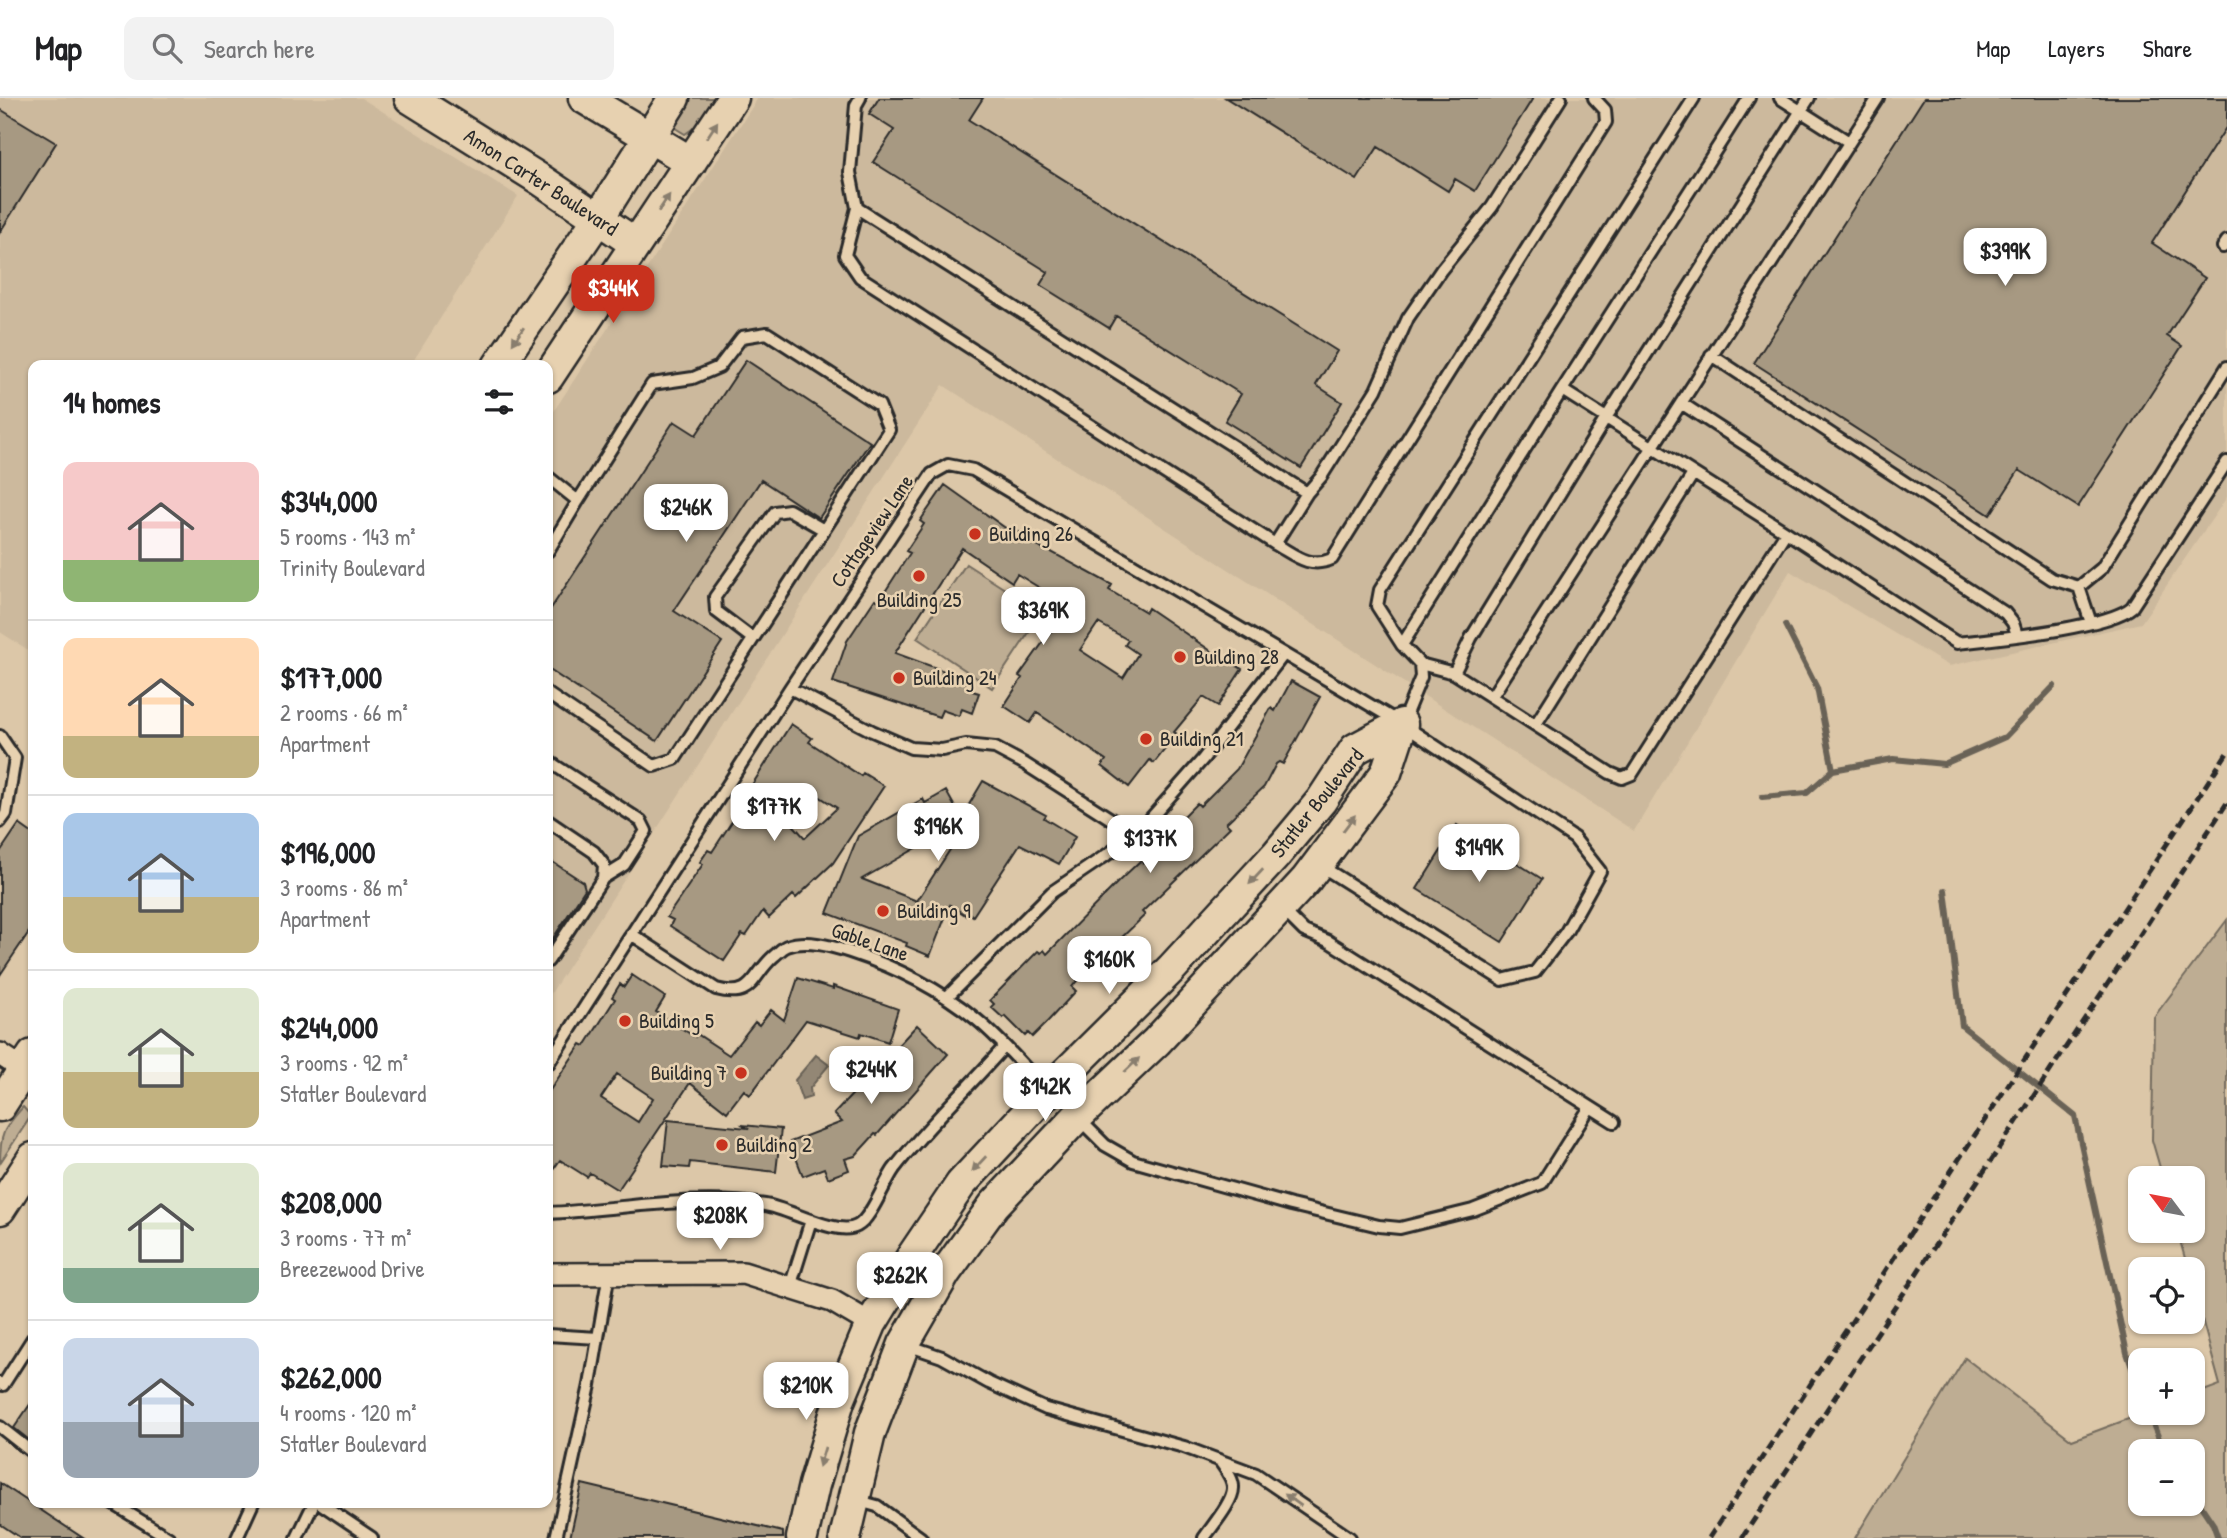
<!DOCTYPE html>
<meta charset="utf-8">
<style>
:root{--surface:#fff;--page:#f2f2f2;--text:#202124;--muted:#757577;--line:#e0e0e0;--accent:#c8321e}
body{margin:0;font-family:"Patrick Hand",sans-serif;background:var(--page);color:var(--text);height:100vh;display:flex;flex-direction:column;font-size:26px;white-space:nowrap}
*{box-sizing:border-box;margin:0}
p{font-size:23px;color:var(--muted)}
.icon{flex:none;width:38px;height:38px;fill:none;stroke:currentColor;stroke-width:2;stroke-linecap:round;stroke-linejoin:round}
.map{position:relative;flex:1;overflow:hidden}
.panel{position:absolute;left:28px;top:262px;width:525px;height:1148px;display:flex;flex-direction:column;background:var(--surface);border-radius:14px;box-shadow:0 2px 5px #0004}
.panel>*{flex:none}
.needle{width:46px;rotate:302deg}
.controls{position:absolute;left:2128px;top:1068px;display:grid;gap:14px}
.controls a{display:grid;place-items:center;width:77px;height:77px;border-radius:14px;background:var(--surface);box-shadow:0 2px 5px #0004;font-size:35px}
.price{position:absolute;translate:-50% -60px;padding:0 16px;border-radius:14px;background:#fff;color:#222;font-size:23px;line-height:46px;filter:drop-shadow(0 2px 4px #0008)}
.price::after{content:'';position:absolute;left:50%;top:42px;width:21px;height:16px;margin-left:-10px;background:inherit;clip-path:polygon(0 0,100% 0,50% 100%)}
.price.active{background:var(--accent);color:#fff}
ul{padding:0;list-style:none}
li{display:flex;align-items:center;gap:21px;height:175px;padding:0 35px}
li+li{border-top:2px solid var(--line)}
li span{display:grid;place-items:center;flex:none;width:196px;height:140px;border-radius:14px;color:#555}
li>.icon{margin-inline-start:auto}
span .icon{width:84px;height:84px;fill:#fffc;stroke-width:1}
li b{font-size:30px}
h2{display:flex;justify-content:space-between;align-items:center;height:84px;padding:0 35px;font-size:30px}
header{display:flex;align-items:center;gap:42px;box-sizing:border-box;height:98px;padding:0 35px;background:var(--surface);border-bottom:2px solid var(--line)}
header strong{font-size:33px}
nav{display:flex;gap:38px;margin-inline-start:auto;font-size:24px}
.search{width:490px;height:63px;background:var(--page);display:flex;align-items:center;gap:18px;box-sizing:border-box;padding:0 24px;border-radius:14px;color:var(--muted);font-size:26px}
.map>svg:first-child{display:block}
.built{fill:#ccb99d}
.green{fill:#bead93;stroke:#746c5f;stroke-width:2;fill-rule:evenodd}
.water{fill:#938775;stroke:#696257;stroke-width:2}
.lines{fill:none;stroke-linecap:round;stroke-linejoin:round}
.stream{stroke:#696257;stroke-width:6}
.building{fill:#a79982;stroke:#2b2b2b;stroke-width:2;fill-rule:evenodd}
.lane-casing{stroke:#2b2b2b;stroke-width:16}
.street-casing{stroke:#2b2b2b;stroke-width:26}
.secondary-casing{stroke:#2b2b2b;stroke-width:35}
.lane{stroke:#e7d1b0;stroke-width:10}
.street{stroke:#e7d1b0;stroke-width:21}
.secondary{stroke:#e7d1b0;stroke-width:30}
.rail{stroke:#2b2b2b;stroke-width:5;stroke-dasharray:10 5;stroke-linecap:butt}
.oneway{fill:#897e6e}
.poi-dot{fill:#c8321e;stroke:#e7d1b0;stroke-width:2.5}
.labels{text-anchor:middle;stroke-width:5;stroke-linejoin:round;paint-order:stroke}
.street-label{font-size:21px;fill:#2b2b2b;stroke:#e7d1b0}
.poi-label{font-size:21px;fill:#2b2b2b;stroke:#e7d1b0;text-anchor:start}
</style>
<header>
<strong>Map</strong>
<div class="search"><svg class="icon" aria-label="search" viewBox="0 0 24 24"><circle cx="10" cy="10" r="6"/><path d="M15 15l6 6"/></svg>Search here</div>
<nav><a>Map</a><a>Layers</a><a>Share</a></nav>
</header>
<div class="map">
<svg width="2227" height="1440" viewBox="0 0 2227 1440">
<rect width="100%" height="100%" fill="#dcc7a8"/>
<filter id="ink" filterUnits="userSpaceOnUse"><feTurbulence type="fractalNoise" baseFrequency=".0143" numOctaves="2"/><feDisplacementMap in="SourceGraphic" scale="14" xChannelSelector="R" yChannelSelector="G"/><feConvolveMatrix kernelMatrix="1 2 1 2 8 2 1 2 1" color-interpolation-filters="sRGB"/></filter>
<g filter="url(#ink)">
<!-- built -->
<path class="built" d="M0 0H361L518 98 410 268H33V555L0 534Z
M758 0H2227V399L2141 525 1949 568 1790 473 1634 733 943 287 548 900V322Z"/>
<!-- green -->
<path class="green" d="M684 0H714L695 29 685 36 667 25Z
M966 466 1042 515 992 590 917 540Z
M2227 822V1440H1855L1965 1260 2072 1342 2147 1314H2193V1297L2220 1287 2193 1188V1171H2188L2177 1132H2193V1080H2163L2152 1042 2154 919ZM2140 1353H2193V1405H2140Z
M23 1009 31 1018 0 1065C0 1036 3 1031 23 1009Z"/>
<!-- water -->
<path class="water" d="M816 957 829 967 810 990 811 999 802 1002 795 982Z"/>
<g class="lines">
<!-- stream -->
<path class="stream" d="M1785 527 1817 590 1833 672
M1762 699 1807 695 1833 672 1893 661 1944 666 2005 639 2054 588
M1945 792 1962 928 2075 1018 2127 1255 2140 1293
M2148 1314 2164 1353
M2193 1396 2213 1426 2218 1440"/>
</g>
<!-- building -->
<path class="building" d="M879 0H983L969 22 1337 253 1316 287 1342 304 1301 370 1225 323 1241 296 1116 218 1109 230 1040 187 1048 174 873 64 894 32 869 16Z
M1226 0H1533L1475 93 1455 81 1448 93 1378 49 1357 82Z
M1924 0H2227V28L2152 145 2205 180 2167 238 2182 248 2078 409 2019 372 1990 417 1754 265Z
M0 11 56 45 0 134Z
M746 262 870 344 819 420 761 382 674 513 722 544 657 643 548 571V515L674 323 696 337Z
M945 387 1014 436 1016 433 1045 453 1046 451 1112 487 1109 492 1146 514 1148 510 1220 559 1221 558 1242 571 1218 608 1203 599 1174 634 1177 636 1154 665 1150 662 1129 689 1102 668 1106 662 1037 615 1030 625 1004 608 1022 580 1019 578 1069 508 1017 476 1012 484 962 450 895 555 972 583 969 592 979 595 972 615 962 611 959 618 942 612 939 619 833 584 847 543 875 501 879 503 910 455 906 453 924 426 920 423ZM1098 525 1128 542 1125 547 1138 556 1123 580 1080 552Z
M1291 583 1320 599 1283 666 1279 664 1276 666 1264 689 1226 725 1230 729 1142 814 1145 817 1076 884 1072 889 1076 893 1048 923 1032 939 1028 935 1025 938 1005 918 1003 920 991 909 994 906 990 902 1038 853 1041 855 1044 852 1047 856 1119 783 1140 763 1143 765 1174 734 1171 731 1197 705 1200 708 1237 671 1271 610 1275 613Z
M791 626 812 640 809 644 861 678 863 675 884 688 833 765 796 800 793 797 769 820 763 813 746 838 742 836 724 863 670 828 673 822 667 819 703 766 700 764 708 752 712 754 744 705 741 704ZM805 689 837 710 805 740 786 719Z
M983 683 1046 717 1044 720 1075 739 1059 766 1020 746 973 818 969 815 967 818 950 807 930 858 906 848 907 845 827 815 858 738 923 701 925 705 946 693 961 720ZM971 719 917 803 862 781 957 727Z
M19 726 33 736V828L0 877V754Z
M1457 727 1542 781 1502 844 1417 791Z
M548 761 583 784 585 791 548 848Z
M632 877 665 899 656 914 695 939 697 936 729 957 755 924 759 927 771 912 784 922 798 880 833 891V888L898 911 888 944 861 935 860 939 806 922 750 997 744 992 727 1014 690 985 618 1092 590 1075 587 1079 560 1062 548 1079V995L581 946 585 948 615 901 612 899 620 886 624 889ZM617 976 653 1000 638 1024 601 1000Z
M917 927 948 956 877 1037 875 1036 855 1058 845 1061 849 1072 828 1080 824 1070 803 1078 790 1044 842 1024 834 1016Z
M668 1022 747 1030 743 1027 781 1031 776 1074 690 1064 689 1070 663 1068Z
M33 1302V1345L14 1330Z
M0 1385 83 1440H21L0 1426Z
M582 1386 783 1434V1440H570Z"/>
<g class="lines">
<defs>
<path id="lane" d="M860 0 856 7 850 74 857 110 845 157 860 179 1275 446C1295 457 1309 471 1332 461L1606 24 1605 12 1594 0
M1694 0 1380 492 1377 508 1402 547 1420 566 1454 575 1610 675 1622 680 1632 676 1786 434 1957 545C1993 541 2108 530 2132 509L2227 364
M1749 0 1562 292 1786 434
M1780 0 1849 44
M857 110 1307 395 1275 446
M2223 149 2227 143
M1711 257 2052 481 2079 489 2102 470 2227 269
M1681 305 2005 515 2013 525 2017 537
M548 379 578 403 652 286 693 280 719 269 742 239 767 235 879 307 889 332 675 661 654 668 548 596
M1307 395 1321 379 1376 292 1408 220 1441 172 1492 109 1561 0
M548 453 578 403
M2079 489 2091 525
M753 541 716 513 715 499 775 414 789 412 824 432
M1402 547 1562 292
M1454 575 1471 540 1606 320 1809 0
M790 590 872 633 911 650 942 652 966 647 995 650 1025 666 1136 737
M1492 598 1878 0
M1403 623 1421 579 1420 566
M1536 626 1693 376
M0 638 15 660 6 716 0 724
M548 663 641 723 646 733 624 767 603 780
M548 723 594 754 604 767 603 780 548 863
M1282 811 1304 833 1328 843 1614 1024
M631 836 716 891C754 901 751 878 774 858 778 855 782 850 787 848 806 841 831 848 850 854 896 869 938 890 976 921 1002 942 1024 969 1047 993
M947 899 1052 794 1136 737 1203 661 1284 556
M548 966 790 590 932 376 948 367 973 372 1402 626 1574 740 1600 773 1566 834 1535 874 1502 882 1321 768
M1078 1020 1105 1047 1133 1063 1291 1107 1379 1128 1400 1130 1473 1112 1542 1085 1590 1009
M548 1115C620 1112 693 1096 765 1107 788 1110 837 1139 857 1128 871 1121 884 1085 894 1071 928 1027 968 990 1004 949
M790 1189 811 1122
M548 1237 598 1240
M907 1247 942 1259 989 1285 1046 1311 1184 1349 1256 1376 1350 1440
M0 1285 3 1287 33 1240
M0 1329 33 1355
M855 1402 877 1408 921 1440
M112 1405 169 1440
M320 1405 372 1440
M237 1440 253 1405
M297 1440 314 1405
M556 1440 590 1287 609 1175
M1204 1440C1212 1428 1234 1403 1233 1389 1233 1380 1225 1371 1220 1363"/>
<path id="street" d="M0 956 24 972
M548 1176 743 1175 832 1203 871 1226"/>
<path id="secondary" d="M410 0 541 82 636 146
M584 0 691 64
M498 268 598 121 674 0
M548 279 733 0
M0 1008 33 957
M0 1111 33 1060
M802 1440 814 1387 839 1303 871 1226 913 1157 961 1086 1048 993 1171 871 1276 757 1321 703 1355 651 1402 626
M845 1440 870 1335 904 1246 945 1175 994 1107 1077 1019 1157 943 1306 782 1386 675 1402 626"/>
</defs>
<!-- lane casing -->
<use href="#lane" class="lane-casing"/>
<!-- street casing -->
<use href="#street" class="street-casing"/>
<!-- secondary casing -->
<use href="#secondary" class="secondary-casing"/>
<!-- lane -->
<use href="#lane" class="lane"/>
<!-- street -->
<use href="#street" class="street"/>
<!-- secondary -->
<use href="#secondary" class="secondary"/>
<!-- rail -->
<path class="rail" d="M1709 1440 2227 655
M1742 1440 2227 705"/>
</g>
<!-- one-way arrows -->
<defs><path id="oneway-solid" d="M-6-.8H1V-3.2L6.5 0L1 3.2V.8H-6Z" transform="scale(1.75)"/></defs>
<g class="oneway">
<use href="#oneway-solid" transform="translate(712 32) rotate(-57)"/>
<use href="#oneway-solid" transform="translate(664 105) rotate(-56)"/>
<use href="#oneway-solid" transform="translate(518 238) rotate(124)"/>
<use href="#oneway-solid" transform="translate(1349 725) rotate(-53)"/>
<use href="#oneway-solid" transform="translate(1256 779) rotate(133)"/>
<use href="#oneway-solid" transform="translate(1132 967) rotate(-44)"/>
<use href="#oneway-solid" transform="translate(979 1066) rotate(133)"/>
<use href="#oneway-solid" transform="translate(822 1359) rotate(107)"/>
<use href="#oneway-solid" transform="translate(1293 1402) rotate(-145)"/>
</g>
</g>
<!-- markers -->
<g class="poi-dot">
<circle cx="975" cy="436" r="7"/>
<circle cx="919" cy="478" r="7"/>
<circle cx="1180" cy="559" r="7"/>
<circle cx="899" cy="580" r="7"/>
<circle cx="1146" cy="641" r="7"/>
<circle cx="883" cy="813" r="7"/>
<circle cx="625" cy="923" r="7"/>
<circle cx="741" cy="975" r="7"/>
<circle cx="722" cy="1047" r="7"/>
</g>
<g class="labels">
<!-- street labels -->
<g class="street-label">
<text transform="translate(541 84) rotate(33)" y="7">Amon Carter Boulevard</text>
<text transform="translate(872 433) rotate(-56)" y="7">Cottageview Lane</text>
<text transform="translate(1317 705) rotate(-51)" y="7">Statler Boulevard</text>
<text transform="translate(870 844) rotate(19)" y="7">Gable Lane</text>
</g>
<!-- poi labels -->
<g class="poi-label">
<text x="989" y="443">Building 26</text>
<text x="919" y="509" text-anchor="middle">Building 25</text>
<text x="1194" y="566">Building 28</text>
<text x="913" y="587">Building 24</text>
<text x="1160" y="648">Building 21</text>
<text x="897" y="820">Building 9</text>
<text x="639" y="930">Building 5</text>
<text x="727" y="982" text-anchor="end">Building 7</text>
<text x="736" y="1054">Building 2</text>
</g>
</g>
</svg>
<div class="controls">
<a><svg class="needle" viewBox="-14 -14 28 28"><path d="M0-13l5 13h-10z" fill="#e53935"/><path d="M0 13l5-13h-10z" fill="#757577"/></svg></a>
<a><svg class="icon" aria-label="locate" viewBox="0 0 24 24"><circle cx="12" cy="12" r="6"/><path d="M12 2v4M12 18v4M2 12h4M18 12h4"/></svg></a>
<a>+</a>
<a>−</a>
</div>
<b class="price" style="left:2005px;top:190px">$399K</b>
<b class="price active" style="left:613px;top:227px">$344K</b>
<b class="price" style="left:686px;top:446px">$246K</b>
<b class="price" style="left:1043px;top:549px">$369K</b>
<b class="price" style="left:774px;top:745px">$177K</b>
<b class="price" style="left:938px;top:765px">$196K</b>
<b class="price" style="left:1150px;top:777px">$137K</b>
<b class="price" style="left:1479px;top:786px">$149K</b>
<b class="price" style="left:1109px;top:898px">$160K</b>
<b class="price" style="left:871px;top:1008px">$244K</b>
<b class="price" style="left:1045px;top:1025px">$142K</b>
<b class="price" style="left:720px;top:1154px">$208K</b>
<b class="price" style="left:900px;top:1214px">$262K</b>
<b class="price" style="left:806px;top:1324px">$210K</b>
<section class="panel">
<h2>14 homes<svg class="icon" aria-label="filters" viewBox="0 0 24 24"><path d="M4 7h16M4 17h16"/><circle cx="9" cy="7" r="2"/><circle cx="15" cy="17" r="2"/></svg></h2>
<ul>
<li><span style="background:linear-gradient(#f6c9c9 70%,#8fb573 0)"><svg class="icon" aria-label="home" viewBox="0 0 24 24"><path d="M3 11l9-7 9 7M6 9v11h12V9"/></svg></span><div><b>$344,000</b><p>5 rooms · 143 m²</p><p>Trinity Boulevard</p></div></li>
<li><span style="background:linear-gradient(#ffd9b3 70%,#c2b280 0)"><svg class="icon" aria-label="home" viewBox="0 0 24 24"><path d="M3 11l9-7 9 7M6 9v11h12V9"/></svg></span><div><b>$177,000</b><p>2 rooms · 66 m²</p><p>Apartment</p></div></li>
<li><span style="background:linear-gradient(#a9c7e8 60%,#c2b280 0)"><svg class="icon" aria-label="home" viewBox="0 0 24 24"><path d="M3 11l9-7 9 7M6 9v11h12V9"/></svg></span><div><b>$196,000</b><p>3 rooms · 86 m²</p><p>Apartment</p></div></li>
<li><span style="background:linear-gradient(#dfe7d0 60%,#c2b280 0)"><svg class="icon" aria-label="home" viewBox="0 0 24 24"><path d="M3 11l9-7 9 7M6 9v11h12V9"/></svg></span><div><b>$244,000</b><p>3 rooms · 92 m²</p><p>Statler Boulevard</p></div></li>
<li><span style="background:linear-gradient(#dfe7d0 75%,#7fa58c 0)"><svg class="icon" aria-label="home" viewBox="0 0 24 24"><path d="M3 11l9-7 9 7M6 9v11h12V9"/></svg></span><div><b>$208,000</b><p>3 rooms · 77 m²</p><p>Breezewood Drive</p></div></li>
<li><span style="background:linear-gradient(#c9d6e8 60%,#9aa5b1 0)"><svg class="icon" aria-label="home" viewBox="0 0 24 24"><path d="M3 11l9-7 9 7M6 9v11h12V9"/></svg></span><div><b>$262,000</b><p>4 rooms · 120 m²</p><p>Statler Boulevard</p></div></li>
</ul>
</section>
</div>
